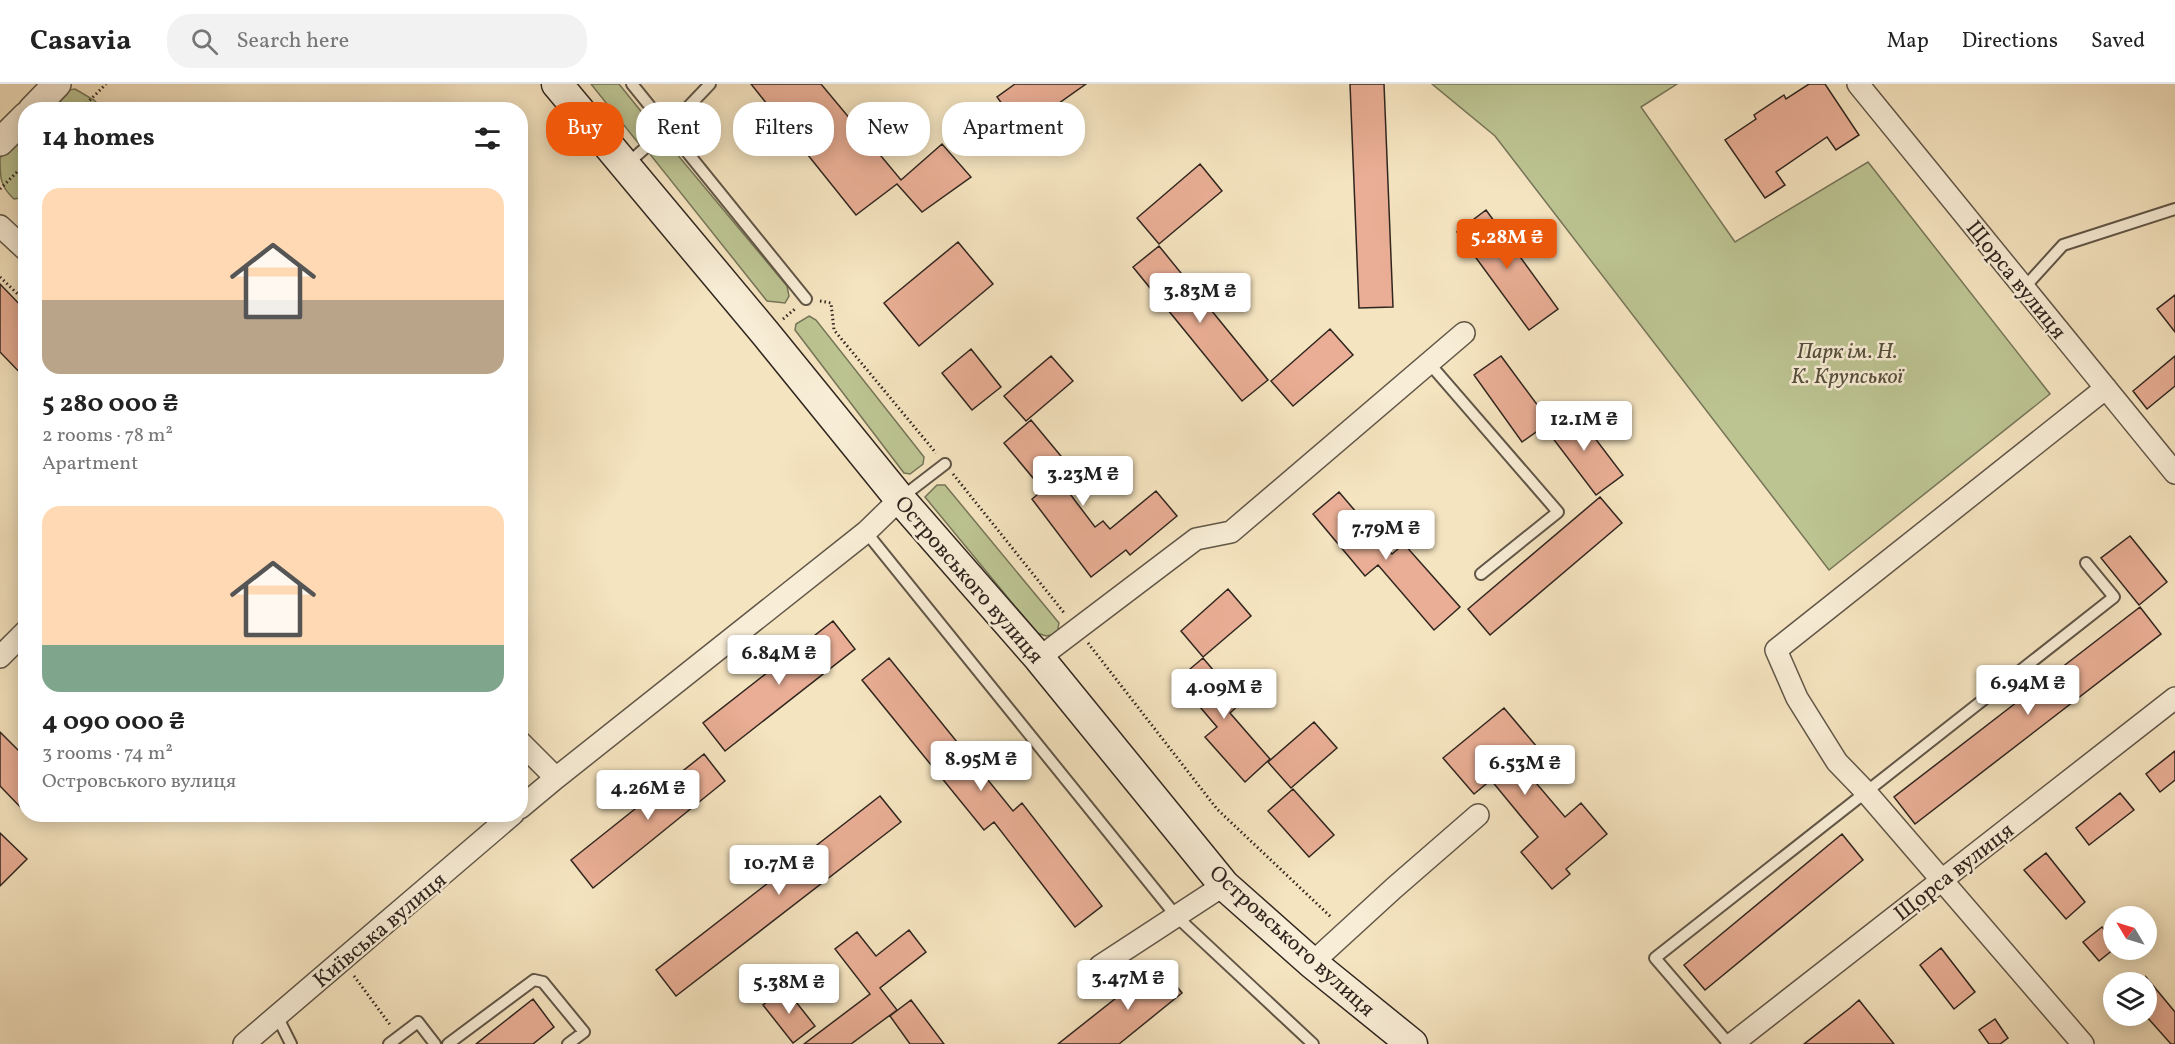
<!DOCTYPE html>
<meta charset="utf-8">
<style>
:root{--surface:#fff;--page:#f2f2f2;--text:#222;--muted:#767676;--line:#e0e0e0;--accent:#ea580c}
body{margin:0;font-family:Vollkorn,serif;background:var(--page);color:var(--text);height:100vh;display:flex;flex-direction:column;font-size:22px;white-space:nowrap}
*{box-sizing:border-box;margin:0}
p{font-size:20px;color:var(--muted)}
.icon{flex:none;width:33px;height:33px;fill:none;stroke:currentColor;stroke-width:2;stroke-linecap:round;stroke-linejoin:round}
.map{position:relative;flex:1;overflow:hidden}
.drawer{position:absolute;left:18px;top:18px;width:510px;height:720px;display:flex;flex-direction:column;background:var(--surface);border-radius:24px;box-shadow:0 3px 15px #0003}
.drawer>*{flex:none}
.banner{position:absolute;left:546px;top:18px;width:570px;height:54px;display:flex;gap:12px}
.needle{width:39px;rotate:308deg}
.buttons{position:absolute;left:2103px;top:822px;display:grid;gap:12px}
.buttons a{display:grid;place-items:center;width:54px;height:54px;border-radius:50%;background:var(--surface);box-shadow:0 3px 15px #0003;font-size:30px}
.price{position:absolute;translate:-50% -51px;padding:0 14px;border-radius:6px;background:#fff;color:#222;font-size:20px;line-height:39px;filter:drop-shadow(0 2px 3px #0008)}
.price::after{content:'';position:absolute;left:50%;top:36px;width:18px;height:14px;margin-left:-9px;background:inherit;clip-path:polygon(0 0,100% 0,50% 100%)}
.price.current{background:var(--accent);color:#fff}
ul{padding:0;list-style:none}
li{display:grid;align-content:center;gap:12px;height:318px;padding:0 24px}
li span{display:grid;place-items:center;height:186px;border-radius:18px;color:#555}
li>.icon{margin-inline-start:auto}
span .icon{width:108px;height:108px;fill:#fffc;stroke-width:1}
li b{font-size:26px}
h2{display:flex;justify-content:space-between;align-items:center;height:72px;padding:0 24px;font-size:26px}
.pill{padding:0 21px;border-radius:24px;background:var(--surface);box-shadow:0 3px 15px #0003;font-size:21px;line-height:54px}
.pill.current{background:var(--accent);color:#fff}
header{display:flex;align-items:center;gap:36px;box-sizing:border-box;height:84px;padding:0 30px;background:var(--surface);border-bottom:2px solid var(--line)}
header strong{font-size:28px}
nav{display:flex;gap:33px;margin-inline-start:auto;font-size:21px}
.search{width:420px;height:54px;background:var(--page);display:flex;align-items:center;gap:15px;box-sizing:border-box;padding:0 21px;border-radius:24px;color:var(--muted);font-size:22px}
.map>svg:first-child{display:block}
.green{fill:#bcc492;stroke:#767558;stroke-width:1.5}
.building{fill:#e9ae95;stroke:#30261f;stroke-width:1.5}
.lines{fill:none;stroke-linecap:round;stroke-linejoin:round}
.service-casing{stroke:#615647;stroke-width:14}
.minor-casing{stroke:#615647;stroke-width:24}
.tertiary-casing{stroke:#615647;stroke-width:30}
.secondary-casing{stroke:#30261f;stroke-width:33}
.path{stroke:#30261f;stroke-width:3;stroke-dasharray:1.5 3;stroke-linecap:butt}
.service{stroke:#f8edd6;stroke-width:10}
.minor{stroke:#f8edd6;stroke-width:21}
.tertiary{stroke:#f8edd6;stroke-width:27}
.secondary{stroke:#f8edd6;stroke-width:30}
.labels{text-anchor:middle;stroke-width:5;stroke-linejoin:round;paint-order:stroke}
.street-label{font-size:22px;fill:#30261f;stroke:#f8edd6}
.park-label{font-size:22px;font-style:italic;fill:#534e3c;stroke:#f8edd6}
</style>
<header>
<strong>Casavia</strong>
<div class="search"><svg class="icon" aria-label="search" viewBox="0 0 24 24"><circle cx="10" cy="10" r="6"/><path d="M15 15l6 6"/></svg>Search here</div>
<nav><a>Map</a><a>Directions</a><a>Saved</a></nav>
</header>
<div class="map">
<svg width="2175" height="960" viewBox="0 0 2175 960">
<rect width="100%" height="100%" fill="#f5e4c0"/>
<filter id="stains"><feTurbulence type="fractalNoise" baseFrequency=".00333" numOctaves="4"/><feColorMatrix values="0 0 0 0 .2 0 0 0 0 .09 0 0 0 0 .02 0 0 0 .5 -.17"/></filter>
<radialGradient id="worn" r=".72"><stop offset=".6" stop-color="#630" stop-opacity="0"/><stop offset="1" stop-color="#630" stop-opacity=".3"/></radialGradient>
<!-- green -->
<path class="green" d="M591 0H619L656 46 639 60Z
M1432 0H1677L1641 23 1735 158 1868 78 2050 310 1829 486 1495 52Z
M75 5 94 16 103 25 53 26V23L69 6Z
M25 48V108L20 114 14 115C0 102 0 94 0 74Z
M666 57 787 202 789 212 785 219 767 217 649 69Z
M809 232 816 236 924 373 923 380 910 390 904 389 795 246 796 240Z
M937 401H945L1059 539 1057 550 1046 552 1037 549 925 413Z"/>
<!-- building -->
<path class="building" d="M751 0H821L901 96 942 60 971 93 922 128 897 100 856 131Z
M1015 0H1086L1021 46 997 13Z
M1350 0H1384L1393 223 1359 224Z
M1809 0H1825L1859 51 1836 66 1827 53 1776 88 1785 101 1765 114 1725 56 1756 35 1754 31 1784 11 1786 15Z
M1200 80 1222 107 1159 160 1137 134Z
M1486 126 1558 225 1529 246 1457 148Z
M958 158 993 200 919 262 884 219Z
M1159 162 1268 296 1242 317 1133 183Z
M0 200 26 227V295L0 268Z
M2175 211V248L2157 225Z
M1330 245 1353 271 1293 322 1271 297Z
M971 265 1001 303 972 326 942 289Z
M1051 272 1073 297 1026 337 1004 312Z
M1501 272 1550 338 1522 358 1474 291Z
M2175 272V302L2147 325 2133 307Z
M1572 324 1623 391 1596 411 1545 344Z
M1031 336 1070 383 1058 394 1095 443 1103 437 1110 445 1156 407 1177 432 1130 471 1126 466 1091 493 1032 415 1043 406 1004 359Z
M1339 408 1392 470 1404 460 1460 523 1434 546 1378 481 1365 492 1313 430Z
M1600 413 1622 439 1490 551 1468 525Z
M2130 452 2167 498 2139 521 2101 474Z
M1228 505 1251 532 1203 573 1181 547Z
M2140 523 2161 550 1915 740 1894 713Z
M833 537 855 565 725 667 703 639Z
M889 574 1013 727 1022 719 1102 822 1075 843 994 738 984 746 862 596Z
M1203 574 1241 619 1230 629 1270 675 1245 698 1205 653 1217 643 1177 596Z
M1504 624 1537 663 1519 679 1565 733 1581 719 1607 750 1566 785 1570 790 1552 805 1521 768 1538 753 1491 696 1474 710 1443 674Z
M1314 638 1337 664 1291 704 1268 678Z
M0 648 26 674V729L0 702Z
M2175 667V696L2160 708 2146 690Z
M704 670 725 697 593 804 571 776Z
M1293 705 1334 751 1309 773 1268 727Z
M2120 709 2134 726 2089 761 2076 744Z
M880 712 901 738 676 912 656 886Z
M0 749 27 775 0 802Z
M1842 750 1863 776 1705 906 1684 881Z
M2046 769 2085 818 2066 835 2024 786Z
M2102 843 2114 857V865L2099 877 2083 858Z
M909 846 926 868 880 904 897 926 851 960H804L870 910 835 865 857 848 876 872Z
M1941 864 1975 908 1954 925 1920 881Z
M1159 880 1182 909 1119 960H1058Z
M2146 893 2175 928V960H2171L2146 932Z
M785 904 815 942 793 959 763 921Z
M533 915 554 943 533 960H476Z
M911 916 944 960H910L890 932Z
M1859 916 1894 960H1804L1850 924Z
M1995 935 2008 954 2000 960H1989L1979 946Z"/>
<g class="lines">
<defs>
<path id="service" d="M632 0 806 215
M627 80 669 43 710 0
M2024 204 2063 161 2175 125
M1429 279 1558 428 1481 490
M902 413 945 380
M866 448 1177 833 1313 960
M277 932 291 960
M389 960 418 938 435 960
M448 960 534 896 543 898 584 948 568 960
M1729 960 1655 874 2114 513 2086 479"/>
<path id="minor" d="M1858 0 2175 389
M0 142 26 166
M0 573 26 547
M1039 574 1196 455 1231 448 1464 249
M520 658 556 694
M520 724 556 694 866 448 900 415
M1312 879 1394 804 1478 731
M1100 882 1224 801
M244 960 513 730
M1732 960 2175 614
M2083 960 1865 707 1837 678 1797 614 1776 566 2106 304"/>
<path id="tertiary" d="M32 26 57 0
M0 58 26 32"/>
<path id="secondary" d="M557 0 766 250 900 415 1039 574 1224 801 1312 879 1412 960"/>
</defs>
<!-- service casing -->
<use href="#service" class="service-casing"/>
<!-- minor casing -->
<use href="#minor" class="minor-casing"/>
<!-- tertiary casing -->
<use href="#tertiary" class="tertiary-casing"/>
<!-- secondary casing -->
<use href="#secondary" class="secondary-casing"/>
<!-- path -->
<path class="path" d="M80 26 106 0
M0 105 26 79
M0 193 26 218
M820 217 831 219 834 246 936 369
M783 235 796 224
M953 390 1065 530
M1088 559 1217 725 1332 834
M354 892 391 942"/>
<!-- service -->
<use href="#service" class="service"/>
<!-- minor -->
<use href="#minor" class="minor"/>
<!-- tertiary -->
<use href="#tertiary" class="tertiary"/>
<!-- secondary -->
<use href="#secondary" class="secondary"/>
</g>
<g class="labels">
<!-- street labels -->
<g class="street-label">
<text transform="translate(2017 195) rotate(51)" y="8">Щорса вулиця</text>
<text transform="translate(970 495) rotate(49)" y="8">Островського вулиця</text>
<text transform="translate(1953 787) rotate(-38)" y="8">Щорса вулиця</text>
<text transform="translate(379 845) rotate(-40)" y="8">Київська вулиця</text>
<text transform="translate(1293 856) rotate(42)" y="8">Островського вулиця</text>
</g>
<!-- park labels -->
<g class="park-label">
<text x="1847" y="274">Парк ім. Н.<tspan x="1847" dy="25">К. Крупської</tspan></text>
</g>
</g>
<rect width="100%" height="100%" filter="url(#stains)"/>
<rect width="100%" height="100%" fill="url(#worn)"/>
</svg>
<div class="buttons">
<a><svg class="needle" viewBox="-14 -14 28 28"><path d="M0-13l5 13h-10z" fill="#e53935"/><path d="M0 13l5-13h-10z" fill="#767676"/></svg></a>
<a><svg class="icon" aria-label="layers" viewBox="0 0 24 24"><path d="M12 4l9 5-9 5-9-5zM3 14l9 5 9-5"/></svg></a>
</div>
<b class="price current" style="left:1507px;top:186px">5.28M ₴</b>
<b class="price" style="left:1200px;top:240px">3.83M ₴</b>
<b class="price" style="left:1584px;top:368px">12.1M ₴</b>
<b class="price" style="left:1083px;top:423px">3.23M ₴</b>
<b class="price" style="left:1386px;top:477px">7.79M ₴</b>
<b class="price" style="left:779px;top:602px">6.84M ₴</b>
<b class="price" style="left:2028px;top:632px">6.94M ₴</b>
<b class="price" style="left:1224px;top:636px">4.09M ₴</b>
<b class="price" style="left:981px;top:708px">8.95M ₴</b>
<b class="price" style="left:1525px;top:712px">6.53M ₴</b>
<b class="price" style="left:648px;top:737px">4.26M ₴</b>
<b class="price" style="left:779px;top:812px">10.7M ₴</b>
<b class="price" style="left:1128px;top:927px">3.47M ₴</b>
<b class="price" style="left:789px;top:931px">5.38M ₴</b>
<div class="banner">
<a class="pill current">Buy</a>
<a class="pill">Rent</a>
<a class="pill">Filters</a>
<a class="pill">New</a>
<a class="pill">Apartment</a>
</div>
<section class="drawer">
<h2>14 homes<svg class="icon" aria-label="filters" viewBox="0 0 24 24"><path d="M4 7h16M4 17h16"/><circle cx="9" cy="7" r="2"/><circle cx="15" cy="17" r="2"/></svg></h2>
<ul>
<li><span style="background:linear-gradient(#ffd9b3 60%,#b9a48a 0)"><svg class="icon" aria-label="home" viewBox="0 0 24 24"><path d="M3 11l9-7 9 7M6 9v11h12V9"/></svg></span><div><b>5 280 000 ₴</b><p>2 rooms · 78 m²</p><p>Apartment</p></div></li>
<li><span style="background:linear-gradient(#ffd9b3 75%,#7fa58c 0)"><svg class="icon" aria-label="home" viewBox="0 0 24 24"><path d="M3 11l9-7 9 7M6 9v11h12V9"/></svg></span><div><b>4 090 000 ₴</b><p>3 rooms · 74 m²</p><p>Островського вулиця</p></div></li>
</ul>
</section>
</div>
